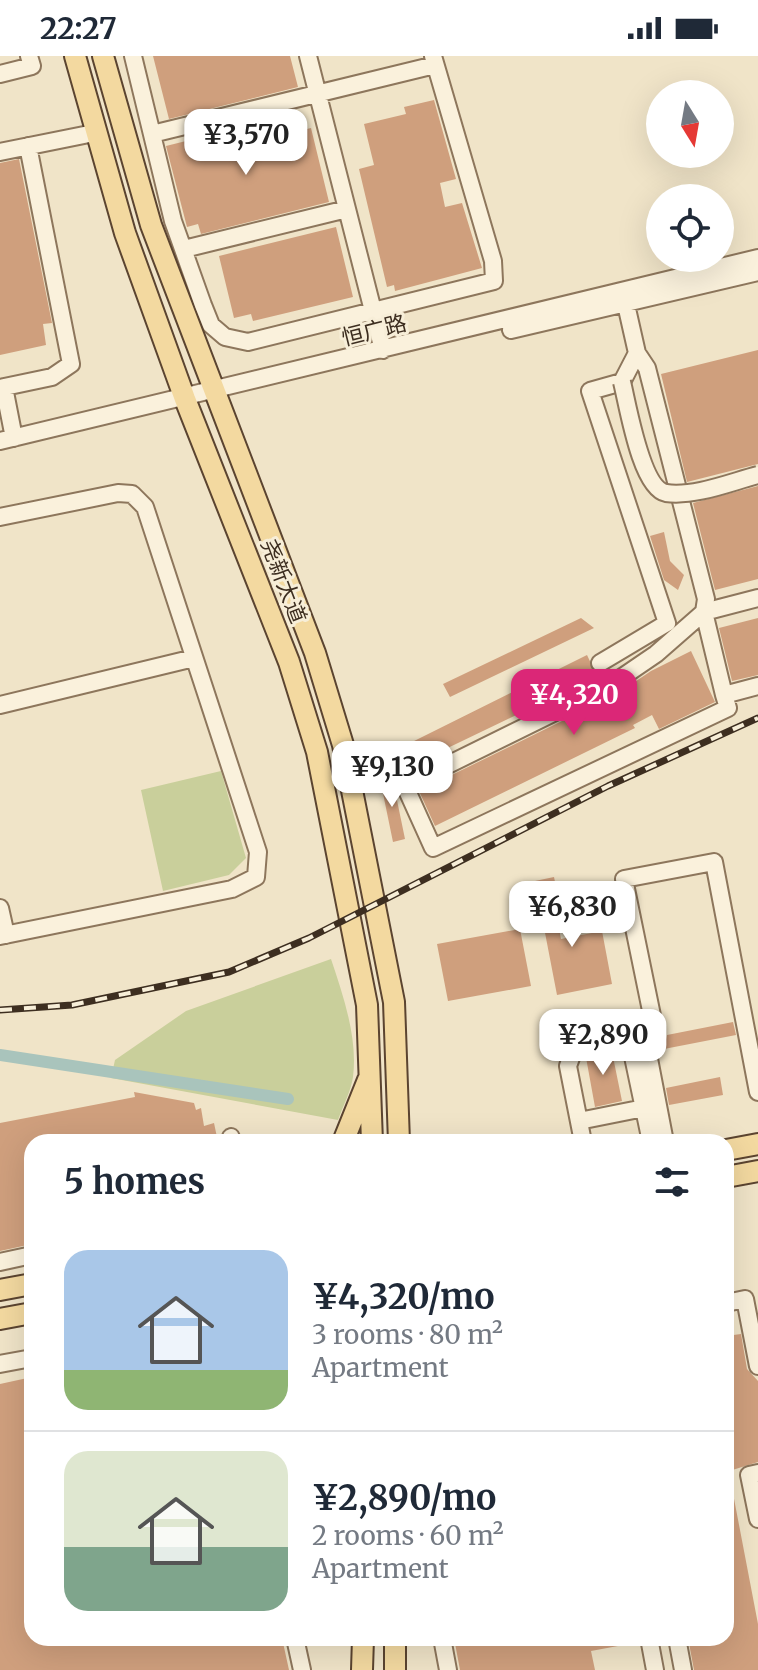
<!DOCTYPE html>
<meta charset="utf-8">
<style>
:root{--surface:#fff;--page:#f2f2f3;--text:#1f2937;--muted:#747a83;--line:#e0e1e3;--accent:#db2777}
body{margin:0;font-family:Merriweather,"Noto Sans SC",serif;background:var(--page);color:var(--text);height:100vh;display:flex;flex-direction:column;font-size:30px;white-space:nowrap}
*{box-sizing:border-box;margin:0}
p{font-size:26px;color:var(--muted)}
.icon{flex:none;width:44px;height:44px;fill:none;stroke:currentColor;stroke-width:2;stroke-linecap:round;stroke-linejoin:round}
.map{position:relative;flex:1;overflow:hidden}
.details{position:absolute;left:24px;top:1078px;width:710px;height:512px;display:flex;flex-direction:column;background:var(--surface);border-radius:24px;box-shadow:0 8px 32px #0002}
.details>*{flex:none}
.needle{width:52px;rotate:169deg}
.tools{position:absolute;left:646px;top:24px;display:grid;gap:16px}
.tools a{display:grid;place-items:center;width:88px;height:88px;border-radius:50%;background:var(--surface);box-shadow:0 8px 32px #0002;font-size:40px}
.price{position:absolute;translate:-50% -68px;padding:0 18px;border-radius:16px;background:#fff;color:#222;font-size:26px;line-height:52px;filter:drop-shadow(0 2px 4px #0008)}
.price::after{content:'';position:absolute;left:50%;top:48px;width:24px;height:18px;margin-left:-12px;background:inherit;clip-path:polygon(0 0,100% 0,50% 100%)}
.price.current{background:var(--accent);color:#fff}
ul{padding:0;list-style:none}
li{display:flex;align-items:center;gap:24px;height:200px;padding:0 40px}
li+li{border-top:2px solid var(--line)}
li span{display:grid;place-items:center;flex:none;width:224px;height:160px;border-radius:24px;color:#555}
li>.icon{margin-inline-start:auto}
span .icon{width:96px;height:96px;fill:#fffc;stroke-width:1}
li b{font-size:34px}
h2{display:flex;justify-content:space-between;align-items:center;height:96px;padding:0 40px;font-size:34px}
.status{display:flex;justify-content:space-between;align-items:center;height:56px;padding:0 40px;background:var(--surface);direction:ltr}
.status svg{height:22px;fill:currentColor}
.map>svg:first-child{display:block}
.green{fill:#c9cf9b}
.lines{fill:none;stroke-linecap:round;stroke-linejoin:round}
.canal{stroke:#a9c4bc;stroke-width:12}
.building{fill:#cf9f7d}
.minor-casing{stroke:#8d765c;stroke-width:20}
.major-casing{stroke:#5b4430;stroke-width:24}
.minor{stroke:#faf1dc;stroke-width:16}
.major{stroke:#f3d9a0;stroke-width:20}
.rail-casing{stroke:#3d2e20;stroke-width:7}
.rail{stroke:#f7eed8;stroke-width:4;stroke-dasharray:12;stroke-linecap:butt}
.minor-bridge-casing{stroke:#8d765c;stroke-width:20;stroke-linecap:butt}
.minor-bridge{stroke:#faf1dc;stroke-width:16}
.labels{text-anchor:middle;stroke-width:6;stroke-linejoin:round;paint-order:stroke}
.street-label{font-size:22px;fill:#3d2e20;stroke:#f7eed8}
</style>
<div class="status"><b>22:27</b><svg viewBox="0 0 49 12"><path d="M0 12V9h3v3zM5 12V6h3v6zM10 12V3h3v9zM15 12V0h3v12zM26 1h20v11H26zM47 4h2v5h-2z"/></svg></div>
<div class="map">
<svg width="758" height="1614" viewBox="0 0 758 1614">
<rect width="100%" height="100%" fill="#f0e4c8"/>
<!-- green -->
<path class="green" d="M221 715 246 802 229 819 163 835 141 734Z
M331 903C343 939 358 982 353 1021 351 1035 343 1050 338 1064L111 1022 115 1004 186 955Z"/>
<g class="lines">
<!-- canal -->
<path class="canal" d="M0 999 288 1043"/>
</g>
<!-- building -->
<path class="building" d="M153 0H290L298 31 169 63Z
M434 44 456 123 440 127 445 151 462 147 482 212 395 235 394 229 387 231 359 113 374 109 364 68 406 58 404 51Z
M258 67 262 84 311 72 329 146 201 178 198 168 187 171 166 90Z
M19 103 52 267 43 268 46 289 0 299V107Z
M336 171 353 241 253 265 251 258 234 262 219 200Z
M758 294V408L687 426 661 318Z
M758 430V523L715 534 693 447Z
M664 476 670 505 684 519 678 534 664 524 650 480Z
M581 562 594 572 450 641 443 628Z
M758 562V619L732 625 719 572Z
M691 595 715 646 659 673 652 659 633 669 635 672 435 770 419 735 617 638 651 615Z
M587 599 597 620 404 713 396 694Z
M392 720 405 783 393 786 380 723Z
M554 821 559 845 554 846 561 883 602 875 612 928 557 939 535 825Z
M520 873 531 930 448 945 437 888Z
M733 966 736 979 664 993 667 979Z
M611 991 622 1045 595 1051 585 996Z
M720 1021 723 1039 669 1049 666 1032Z
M134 1036 194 1047 196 1054 201 1052 204 1070 214 1067 218 1086H32V1188L0 1195V1067L135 1041Z
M741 1278 747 1313 758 1325V1406L726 1416V1280Z
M32 1321V1582H282L289 1614H0V1328Z
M726 1427H731L758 1568V1614H694L688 1582H726Z
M454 1582H588L589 1586 633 1582 634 1587 591 1595 595 1614H460Z"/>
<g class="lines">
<defs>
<path id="minor" d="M133 0 173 165 203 249 211 269 225 281 248 286 494 225 493 205 433 0
M308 0 383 294
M0 18 32 10 29 0
M152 78 435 9
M0 96 94 77
M184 193 347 153
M623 235 637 297 647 312 706 543 704 556 656 598 612 628 405 730 433 792 728 652 724 639
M511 274 758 216
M4 331 14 382
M0 332 52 321 71 308 28 90
M0 385 758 202
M0 461 118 437 132 438 145 451 258 796 256 821 232 833 0 880
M758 542 704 556 724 639 758 630
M600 607 667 567 590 335 622 326 637 297
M0 649 194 602
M0 852 6 879
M579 1065 644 1052
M231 1081 232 1086
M583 1086 568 1010 577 985 614 979 631 991 651 1086
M665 1086 645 982 656 979 624 823 714 806 758 1036
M0 1206 32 1199
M726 1247 745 1243 758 1310
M0 1308 32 1302
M758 1417 749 1419 758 1463
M295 1582 302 1614
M442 1582 448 1614
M649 1582 655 1614
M677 1582 683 1614"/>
<path id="major" d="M75 0 125 177 185 343 289 606 317 696 367 949 372 1086
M103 0 151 169 315 597 343 689 394 946 399 1086
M343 1086 368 1024
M726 1094 758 1088
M726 1121 758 1115
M0 1234 32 1228
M0 1263 32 1257
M395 1582V1614
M362 1614 363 1582"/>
</defs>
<!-- minor casing -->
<use href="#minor" class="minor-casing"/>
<!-- major casing -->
<use href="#major" class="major-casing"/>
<!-- minor -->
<use href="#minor" class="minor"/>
<!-- major -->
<use href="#major" class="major"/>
<defs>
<path id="rail" d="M0 954 72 949 229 916 309 882 608 730 758 662"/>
</defs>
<!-- rail casing -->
<use href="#rail" class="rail-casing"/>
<!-- rail -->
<use href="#rail" class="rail"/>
<defs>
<path id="minor-bridge" d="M622 326C628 350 641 432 666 437 695 441 731 426 758 419"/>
</defs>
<!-- minor-bridge casing -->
<use href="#minor-bridge" class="minor-bridge-casing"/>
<!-- minor-bridge -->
<use href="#minor-bridge" class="minor-bridge"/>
</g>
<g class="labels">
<!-- street labels -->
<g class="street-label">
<text transform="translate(374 274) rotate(-14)" y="8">恒广路</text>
<text transform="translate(284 525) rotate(69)" y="8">尧新大道</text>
</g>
</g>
</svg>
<div class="tools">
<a><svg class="needle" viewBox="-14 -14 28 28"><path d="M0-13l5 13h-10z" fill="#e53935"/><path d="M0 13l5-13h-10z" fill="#747a83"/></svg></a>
<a><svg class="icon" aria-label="locate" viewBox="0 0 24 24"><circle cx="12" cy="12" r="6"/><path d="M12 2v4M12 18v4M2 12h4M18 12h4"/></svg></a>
</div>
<b class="price" style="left:246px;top:121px">¥3,570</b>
<b class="price current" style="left:574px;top:681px">¥4,320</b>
<b class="price" style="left:392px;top:753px">¥9,130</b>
<b class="price" style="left:572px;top:893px">¥6,830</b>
<b class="price" style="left:603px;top:1021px">¥2,890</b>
<section class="details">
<h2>5 homes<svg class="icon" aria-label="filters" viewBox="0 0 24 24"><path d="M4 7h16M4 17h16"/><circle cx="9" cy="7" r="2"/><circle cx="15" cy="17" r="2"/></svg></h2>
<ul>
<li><span style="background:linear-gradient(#a9c7e8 75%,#8fb573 0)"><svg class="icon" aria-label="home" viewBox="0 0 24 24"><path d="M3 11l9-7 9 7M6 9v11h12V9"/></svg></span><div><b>¥4,320/mo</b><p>3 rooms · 80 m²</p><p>Apartment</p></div></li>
<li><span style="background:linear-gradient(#dfe7d0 60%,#7fa58c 0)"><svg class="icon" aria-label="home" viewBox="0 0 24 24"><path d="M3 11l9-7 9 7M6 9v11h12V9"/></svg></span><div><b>¥2,890/mo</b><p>2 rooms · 60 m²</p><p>Apartment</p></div></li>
</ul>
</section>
</div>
